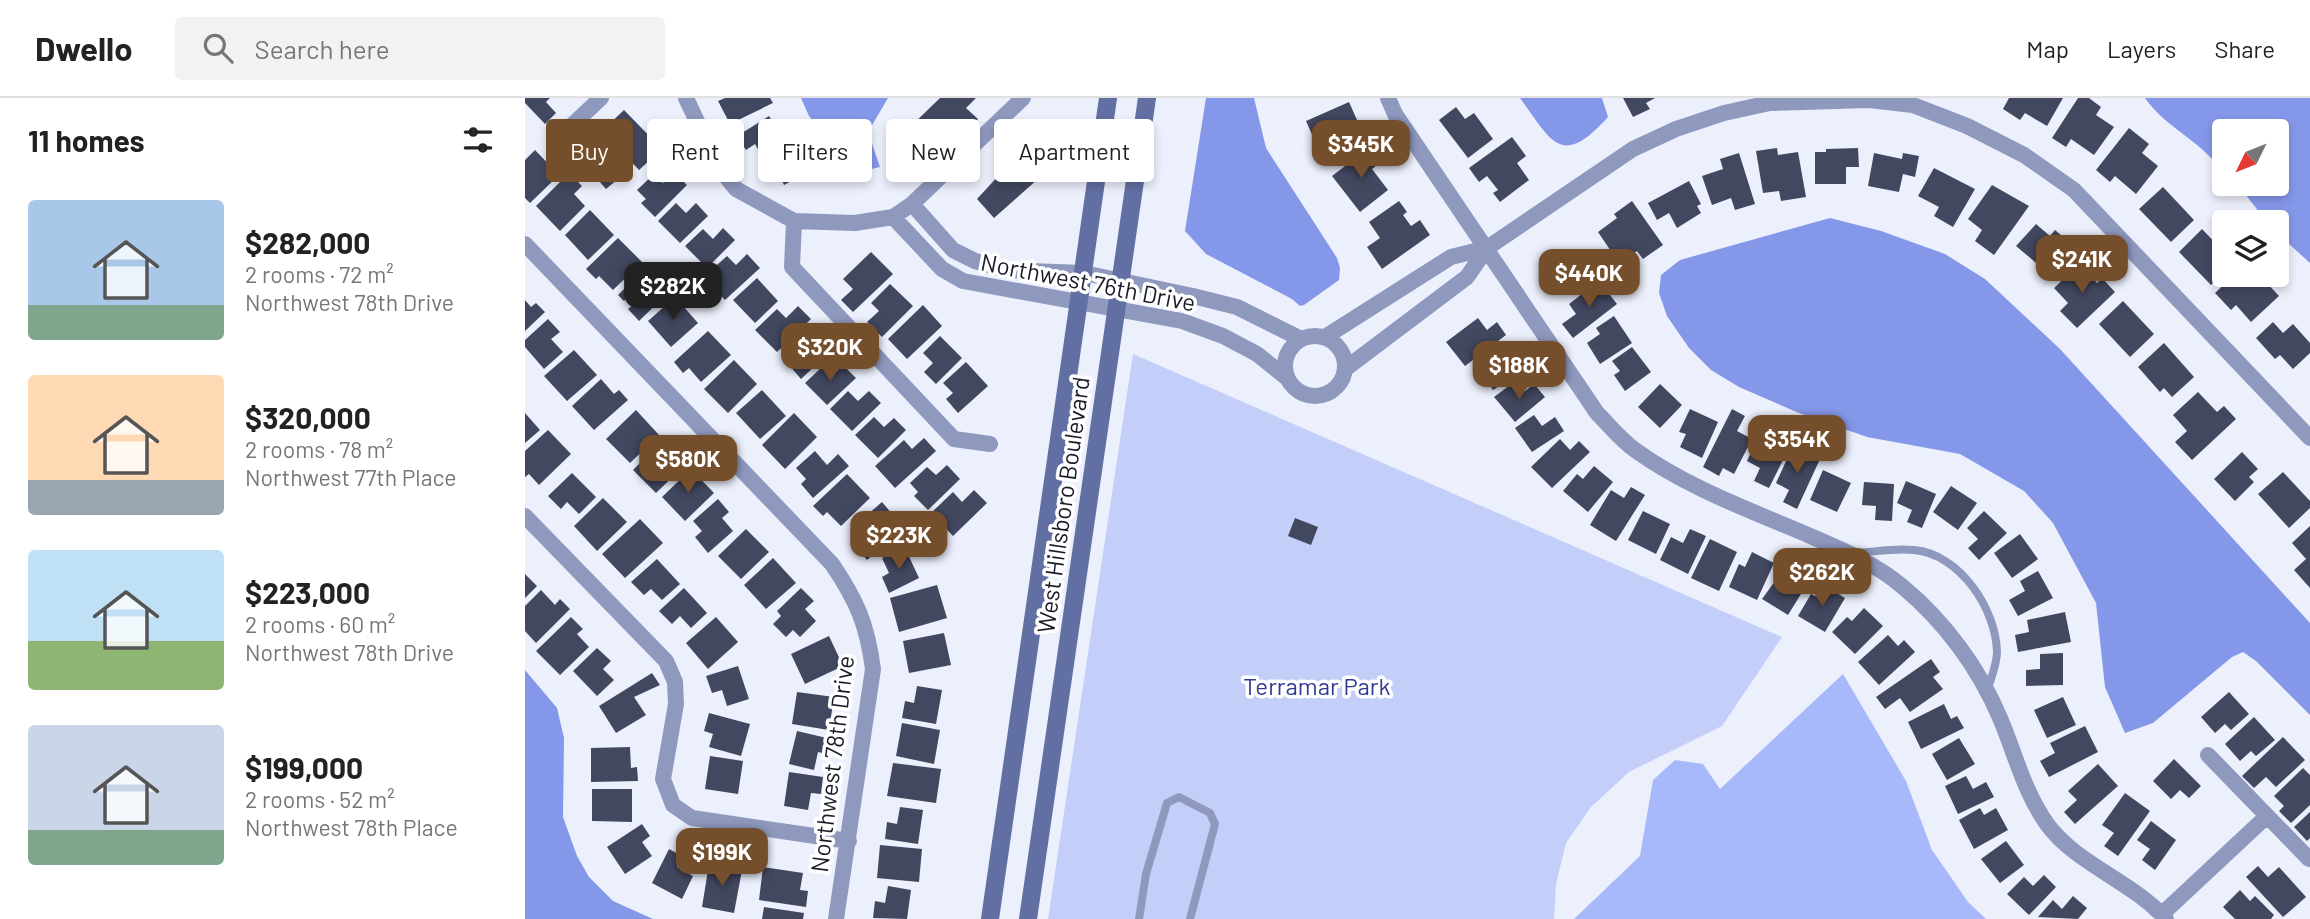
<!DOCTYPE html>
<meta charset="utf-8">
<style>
:root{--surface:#fff;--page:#f2f2f2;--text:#222;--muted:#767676;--line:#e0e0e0;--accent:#754f2b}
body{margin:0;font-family:Barlow,sans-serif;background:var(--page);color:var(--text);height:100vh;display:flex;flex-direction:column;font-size:26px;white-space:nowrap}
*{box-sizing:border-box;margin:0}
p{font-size:23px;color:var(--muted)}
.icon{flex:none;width:38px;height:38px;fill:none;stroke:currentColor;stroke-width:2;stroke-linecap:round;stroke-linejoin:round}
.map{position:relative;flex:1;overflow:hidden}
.sheet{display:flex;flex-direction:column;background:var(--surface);width:525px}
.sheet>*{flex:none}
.hud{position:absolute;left:21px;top:21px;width:665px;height:63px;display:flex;gap:14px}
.needle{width:46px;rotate:227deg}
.tools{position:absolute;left:1687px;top:21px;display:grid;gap:14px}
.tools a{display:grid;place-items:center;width:77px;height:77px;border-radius:7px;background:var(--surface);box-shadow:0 4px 10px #0003;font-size:35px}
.price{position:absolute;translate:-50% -60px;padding:0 16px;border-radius:14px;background:var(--accent);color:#fff;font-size:23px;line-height:46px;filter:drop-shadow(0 2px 4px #0008)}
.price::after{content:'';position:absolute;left:50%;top:42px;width:21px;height:16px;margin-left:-10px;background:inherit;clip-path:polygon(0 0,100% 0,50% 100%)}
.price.current{background:#222;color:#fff}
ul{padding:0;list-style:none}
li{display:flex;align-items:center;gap:21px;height:175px;padding:0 28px}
li span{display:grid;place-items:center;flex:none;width:196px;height:140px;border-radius:7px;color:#555}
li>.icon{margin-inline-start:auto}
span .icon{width:84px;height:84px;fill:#fffc;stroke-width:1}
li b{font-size:30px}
h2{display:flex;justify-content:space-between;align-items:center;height:84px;padding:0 28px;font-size:30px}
.tag{padding:0 24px;border-radius:7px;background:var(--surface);box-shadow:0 4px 10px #0003;font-size:24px;line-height:63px}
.tag.current{background:var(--accent);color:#fff}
header{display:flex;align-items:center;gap:42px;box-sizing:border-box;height:98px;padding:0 35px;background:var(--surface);border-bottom:2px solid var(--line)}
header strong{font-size:33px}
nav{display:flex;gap:38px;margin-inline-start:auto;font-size:24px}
.search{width:490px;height:63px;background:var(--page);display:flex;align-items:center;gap:18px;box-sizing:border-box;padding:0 24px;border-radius:7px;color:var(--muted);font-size:26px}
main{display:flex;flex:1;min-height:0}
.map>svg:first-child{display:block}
.green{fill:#c3cef9}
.forest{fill:#a7b8fb}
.water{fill:#8597e9}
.building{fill:#424860}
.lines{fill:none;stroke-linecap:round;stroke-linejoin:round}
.lane{stroke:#8f99be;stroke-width:8}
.street{stroke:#8f99be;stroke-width:16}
.secondary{stroke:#626fa3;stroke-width:18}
.labels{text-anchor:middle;stroke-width:7;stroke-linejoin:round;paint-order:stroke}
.street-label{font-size:24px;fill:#191c27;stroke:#fff}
.park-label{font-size:24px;fill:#303996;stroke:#fff}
</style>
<header>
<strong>Dwello</strong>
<div class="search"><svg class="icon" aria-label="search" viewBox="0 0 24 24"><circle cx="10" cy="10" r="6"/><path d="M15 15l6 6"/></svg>Search here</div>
<nav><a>Map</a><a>Layers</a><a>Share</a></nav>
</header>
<main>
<section class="sheet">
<h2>11 homes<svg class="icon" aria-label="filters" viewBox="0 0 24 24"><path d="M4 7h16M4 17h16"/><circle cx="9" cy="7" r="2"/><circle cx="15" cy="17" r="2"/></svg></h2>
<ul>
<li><span style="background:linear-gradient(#a9c7e8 75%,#7fa58c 0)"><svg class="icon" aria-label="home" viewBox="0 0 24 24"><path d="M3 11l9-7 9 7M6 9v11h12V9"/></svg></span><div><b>$282,000</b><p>2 rooms · 72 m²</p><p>Northwest 78th Drive</p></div></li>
<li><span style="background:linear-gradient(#ffd9b3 75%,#9aa5b1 0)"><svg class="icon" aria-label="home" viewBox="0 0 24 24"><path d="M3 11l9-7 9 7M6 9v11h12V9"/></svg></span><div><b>$320,000</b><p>2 rooms · 78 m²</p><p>Northwest 77th Place</p></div></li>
<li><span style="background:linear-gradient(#bfe0f5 65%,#8fb573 0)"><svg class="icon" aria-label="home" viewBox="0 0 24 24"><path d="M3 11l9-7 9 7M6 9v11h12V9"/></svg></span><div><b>$223,000</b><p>2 rooms · 60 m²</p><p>Northwest 78th Drive</p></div></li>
<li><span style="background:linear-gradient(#c9d6e8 75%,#7fa58c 0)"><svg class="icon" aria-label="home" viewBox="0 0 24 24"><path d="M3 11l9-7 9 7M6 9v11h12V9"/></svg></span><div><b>$199,000</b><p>2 rooms · 52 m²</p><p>Northwest 78th Place</p></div></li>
</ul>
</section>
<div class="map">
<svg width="1785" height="821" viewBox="0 0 1785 821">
<rect width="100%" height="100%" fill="#ecf0fc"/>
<!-- green -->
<path class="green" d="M608 256 1257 539 1197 628 1104 674 1066 709 1041 745 1031 786 1029 821H523Z"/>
<!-- forest -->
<path class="forest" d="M1318 576 1381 683 1407 752 1443 804 1461 821H1049L1115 758 1128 682 1150 662 1178 666 1195 691Z"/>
<!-- water -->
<path class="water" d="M276 0H363L343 34 355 69 317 78 311 50 284 18Z
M681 0H729L741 50 812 160 815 170 814 182 779 207 775 208 767 201 681 156 660 133Z
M995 0H1077L1083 19C1036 71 1027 44 995 0Z
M1620 0H1785V165L1752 135V124H1742L1720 96 1708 93 1704 86H1752V33H1699V77C1680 44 1641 31 1620 0Z
M1305 120 1356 133 1420 156 1460 181 1535 251 1785 525V617L1731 563 1718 554 1707 559 1628 625 1600 635 1580 589 1571 505 1528 425 1499 393 1435 356 1342 339 1274 315 1214 289 1186 272 1164 250 1142 218 1134 195 1136 177 1155 162Z
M0 572 32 610 39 640 38 719 52 758 64 779 88 803 128 821H0Z"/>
<!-- building -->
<path class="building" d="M0 0H25L21 4 31 15 20 26 0 5Z
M200 0H245L248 5 205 26 193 3Z
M415 0H451L441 10 453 21 438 36 433 30 407 55 383 31Z
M1098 0H1130L1121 5 1125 11 1108 19Z
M1484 0H1538L1522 28 1500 15 1495 22 1478 11Z
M1553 0H1564L1576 9 1571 17 1589 29 1569 57 1546 41 1541 49 1527 40Z
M824 4 832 22 818 28 828 49 803 60 799 48 793 50 781 23Z
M931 9 940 21 949 15 968 41 943 60 914 22Z
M99 12 137 51 114 72 77 33Z
M244 18 260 44 237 58 230 46 221 52 212 38Z
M1604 30 1624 46 1617 55 1633 68 1611 96 1590 78 1585 84 1571 72Z
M987 39 1001 58 992 65 1004 82 975 104 968 95 973 92 962 78 954 84 944 70Z
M845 49 856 64 847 71 863 92 835 114 807 78Z
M265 50 279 76 259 87 254 76 242 83 233 67Z
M1252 50 1253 57 1273 54 1281 99 1256 103 1254 93 1238 95 1231 53Z
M1333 50 1334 69H1321V86H1290V54H1301V51Z
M10 52 34 77 5 105 0 100V62Z
M75 55 81 63 91 55 105 71 81 91 60 67Z
M484 55 494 67 507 55 523 72 469 120 452 101 475 76 469 69Z
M1214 55 1230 106 1210 112 1206 100 1187 107 1177 78 1198 71 1195 61Z
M1349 55 1377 61 1378 55 1394 58 1390 79 1378 76 1374 94 1343 88Z
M1409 70 1450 91 1428 129 1409 118 1414 109 1393 98Z
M149 74 162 87 130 119 116 105 121 101 112 92 129 76 138 85Z
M44 75 57 88 49 96 60 108 35 133 11 108Z
M1164 83 1176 106 1172 108 1176 115 1152 130 1144 115 1132 122 1123 105Z
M1467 87 1504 108 1469 157 1450 143 1457 132 1443 121Z
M1638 89 1669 122 1646 144 1614 111Z
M874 103 882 114 878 117 886 128 895 122 905 137 857 171 842 149 855 140 844 124Z
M1107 103 1138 147 1118 161 1112 153 1094 165 1073 134 1092 120 1089 116Z
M151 105 161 115 171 105 183 118 155 145 133 123Z
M65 112 89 137 63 162 40 137Z
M1511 126 1525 138 1530 132 1550 149 1537 164 1527 156 1516 169 1491 148Z
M198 130 210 142 182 170 160 148 178 131 188 141Z
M1677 131 1699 154V175L1686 187 1654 154Z
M93 140 117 164 88 192 74 178 71 181 61 171Z
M346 154 368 176 328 214 316 202 328 191 318 181Z
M222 156 235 170 200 202 188 189 192 185 183 175 202 158 211 167Z
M126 165 149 189 114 223 103 211 109 206 103 199 99 203 93 197Z
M1554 166 1572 185 1577 180 1590 194 1552 230 1535 213 1543 205 1529 190Z
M1709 177H1745L1739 182 1754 198 1726 224 1711 207 1706 212 1690 195Z
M232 180 253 203 230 225 208 202Z
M1074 183 1092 206 1048 240 1037 226 1051 216 1044 206Z
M365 186 388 208 357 239 342 224 354 213 346 205Z
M150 199 173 225 146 249 123 223Z
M0 202 6 209 11 205 20 214 0 233Z
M1598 203 1629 236 1605 259 1574 226Z
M398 207 417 228 382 261 363 241Z
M273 208 286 221 252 254 230 232 252 211 261 220Z
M1089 218 1107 245 1075 266 1062 245 1075 236 1071 230Z
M953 220 962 232 972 224 981 237 940 268 921 244Z
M23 221 35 234 26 241 38 254 19 271 0 249V242Z
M1748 224 1758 235 1768 226 1785 245V255L1768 271 1755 257 1750 261 1731 240Z
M183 233 206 257 176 284 164 270 158 275 149 264Z
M296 237 308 251 276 281 264 267 267 263 259 254 277 238 285 247Z
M415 238 437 260 411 286 399 274 408 265 398 255Z
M1639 245 1669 279 1647 299 1639 290 1635 294 1613 269Z
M1107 249 1126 274 1100 293 1089 277 1095 273 1087 263Z
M977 251 993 276 968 292 952 267Z
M49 252 72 277 42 303 19 278Z
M209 262 232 286 203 315 179 291Z
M441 264 463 288 433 315 421 301 428 295 418 285Z
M299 267 308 277 318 267 331 280 302 307 280 285Z
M76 281 89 296 94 292 103 302 69 332 47 308Z
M1009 286 1020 299 990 324 969 299 985 287 994 298Z
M1135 286 1157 307 1135 330 1113 309Z
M237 292 261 318 235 341 211 315Z
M323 293 333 303 344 293 356 305 327 333 305 311Z
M1673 294 1692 314 1699 308 1711 321 1667 362 1650 344 1662 333 1648 317Z
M1165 311 1193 324 1177 360 1155 349 1161 336 1154 334Z
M1207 311 1220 318 1212 333 1227 341 1209 376 1198 370 1194 378 1178 369Z
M111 312 134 337 105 365 81 341Z
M0 315 15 332 0 345Z
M269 315 292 339 260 371 237 347Z
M1009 317 1017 328 1030 319 1039 333 1007 354 990 330Z
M349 319 359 329 369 320 381 332 353 360 330 337Z
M23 332 46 356 14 387 4 376 0 379V353Z
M399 340 411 353 370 390 350 368 379 342 387 351Z
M1035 341 1045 352 1054 343 1065 354 1027 390 1006 369Z
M1232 342 1261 356 1244 390 1229 383 1235 370 1222 363Z
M134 346 149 361 155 355 164 363 131 395 108 372Z
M1268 348 1295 361 1272 411 1258 404 1264 392 1251 385Z
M290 353 302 367 313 356 324 368 288 400 276 386 281 381 271 370Z
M1717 354 1733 371 1724 379 1729 384 1710 403 1689 381Z
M422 367 435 381 403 412 389 398 393 394 385 385 402 369 411 377Z
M1069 368 1088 384 1063 414 1038 393 1052 376 1058 381Z
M166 371 189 395 160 423 137 399Z
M1298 372 1326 385 1312 414 1285 402Z
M1758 374 1785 403V410L1764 430 1733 396Z
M47 375 71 399 54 416 42 404 36 411 23 398Z
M322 376 345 400 316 428 302 414 298 418 288 408Z
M1381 383 1411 396 1397 430 1382 424 1387 412 1372 405Z
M1339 384 1369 386 1367 423 1350 422 1351 408 1337 407Z
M1426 388 1452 405 1433 432 1408 414Z
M1106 389 1120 397 1091 443 1065 427 1086 392 1099 400Z
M449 392 462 405 428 438 406 415 428 394 437 404Z
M78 400 102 424 72 453 49 428Z
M193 401 204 414 197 420 208 433 183 455 170 439 177 433 168 423Z
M357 404 379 430 342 462 331 448 336 443 326 431Z
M1118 413 1145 426 1131 456 1103 442Z
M1459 413 1482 435 1454 462 1443 450 1453 441 1442 430Z
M770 420 793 429 786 447 763 438Z
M115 421 138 445 100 480 77 456Z
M1785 428V490L1769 472 1781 461 1767 445Z
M221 431 244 454 216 481 193 458Z
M1165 431 1181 438 1163 476 1135 462 1146 439 1158 445Z
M1495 436 1513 461 1487 480 1469 455Z
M1185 441 1212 454 1194 493 1166 480Z
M380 450 394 480 364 495 357 479 364 475 357 460Z
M1227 454 1249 465 1232 502 1204 489 1214 466 1220 469Z
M248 460 271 485 241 511 219 487Z
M132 461 155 486 137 502 126 491 119 497 106 484Z
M1261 468 1284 483 1263 517 1237 501Z
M1513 473 1528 500 1493 518 1484 502 1500 493 1495 483Z
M0 476 12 488 0 500Z
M412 487 422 520 374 534 365 500Z
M1299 487 1320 500 1300 534 1273 518 1286 496 1292 499Z
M159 490 182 515 166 530 155 518 147 526 134 513Z
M276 490 289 503 280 511 291 523 275 539 268 532 261 539 248 526 256 518 252 513Z
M16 492 30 507 35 501 45 511 11 545 0 533V508Z
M1339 510 1358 528 1330 556 1307 534 1322 519 1327 523Z
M1540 514 1546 544 1493 554 1490 537 1504 534 1502 522Z
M46 519 58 531 52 536 64 549 35 577 11 553Z
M191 519 213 544 183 571 161 545Z
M419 535 426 567 384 575 378 543Z
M1363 537 1373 548 1379 542 1390 554 1354 587 1333 564Z
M304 538 318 568 280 586 266 556Z
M72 550 86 563 78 571 89 582 72 598 48 573Z
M1538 555V587L1501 588V572L1515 571V556Z
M1406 561 1415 574 1408 579 1418 591 1385 614 1375 600 1360 611 1351 599Z
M213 568 224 601 202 608 197 592 187 595 181 578Z
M127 575 135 587 109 599 121 617 91 635 74 608Z
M392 588 417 592 411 626 377 620 380 603 389 605Z
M272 594 309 599 304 632 267 626Z
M1704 594 1724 616 1706 632 1700 626 1690 635 1676 619Z
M1538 599 1551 627 1522 640 1509 612Z
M1419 606 1426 621 1432 618 1439 630 1396 651 1383 624Z
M184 615 225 626 216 658 184 649 188 636 179 633Z
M1729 619 1750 642 1731 658 1726 653 1715 663 1700 646Z
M377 625 415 632 409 666 371 658Z
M1560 628 1573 654 1524 679 1515 663 1530 655 1525 645Z
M272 633 306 641 302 656 293 654 289 672 264 666Z
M1758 639 1780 662 1751 689 1741 679 1729 690 1717 678Z
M1434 640 1450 666 1422 682 1407 656Z
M105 649 106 670 112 669 113 683 66 684V650Z
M185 658 218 663 213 696 180 691Z
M1649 661 1676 688 1664 700 1655 692 1646 701 1628 683Z
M368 665 416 671 411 705 362 698Z
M1573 666 1593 688 1550 726 1539 714 1552 702 1543 693Z
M1778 670 1785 677V707L1766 725 1754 713 1759 708 1749 698Z
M264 674 298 679 296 696 286 695 283 712 259 708Z
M1441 678 1448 691 1461 684 1469 699 1433 716 1420 688Z
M67 691H107V724L67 723Z
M1600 695 1625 713 1593 758 1579 748 1589 735 1577 727Z
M375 709 398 712 393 746 360 741 362 724 372 726Z
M1455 710 1459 717 1471 710 1483 732 1449 751 1434 722Z
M1785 714V740L1782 743 1769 729Z
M1626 723 1651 742 1630 772 1617 762 1625 751 1612 742Z
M117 726 125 738 117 744 127 758 100 776 82 749Z
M1481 743 1499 767 1475 785 1456 761Z
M355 747 397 751 394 784 352 780Z
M144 751 157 758 152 769 168 778 157 801 127 785Z
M184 766 217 772 209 815 177 809Z
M1733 768 1743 779 1754 769 1781 799 1758 819 1721 779Z
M238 769 278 775 275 792 283 793 281 809 234 802Z
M1519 777 1531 789 1504 817 1482 796 1499 779 1508 788Z
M363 788 386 792 382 821 348 820 350 803 360 805Z
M1715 792 1725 803 1730 798 1749 817 1746 821H1710L1698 809Z
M1548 798 1562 810 1553 821 1513 819 1528 802 1537 811Z
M239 809 279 815 278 821H237Z"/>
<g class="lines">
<!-- lane -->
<path class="lane" d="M1330 455C1349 454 1370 450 1389 452 1435 456 1471 511 1472 554 1472 566 1466 580 1463 591
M614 821 621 776 642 705 654 699 685 715 690 726 665 821"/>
<!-- street -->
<path class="street" d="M161 0 194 70 211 91 269 123 330 125 368 119 387 106 498 0
M863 0 870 16 1072 315C1084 327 1096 342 1110 352 1160 388 1219 410 1276 434 1311 449 1349 464 1378 489 1419 523 1454 570 1475 620 1490 655 1499 694 1522 726 1551 766 1607 783 1641 821
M43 31 76 0
M387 106 428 152 450 163 480 172 559 175 668 198 712 209 776 241
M368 119 417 171 438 183 657 223 698 238 732 256 762 280
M269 123 267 169 429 341 465 346
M0 146 307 466C332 503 342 526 348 571L311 821
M760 268a30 30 0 1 1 60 0a30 30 0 1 1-60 0Z
M800 239 926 159 962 150 1108 51 1151 31 1199 15 1245 5 1344 2 1388 7 1442 28 1499 57 1549 92 1785 340
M820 271 942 179 962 150
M0 418 141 563 150 584 151 606 138 681 148 707 167 720 324 743
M1683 657 1784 761
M1637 816 1741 719"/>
<!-- secondary -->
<path class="secondary" d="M465 821 583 0
M503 821 622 0"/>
</g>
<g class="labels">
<!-- street labels -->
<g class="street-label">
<text transform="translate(563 185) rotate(11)" y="8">Northwest 76th Drive</text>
<text transform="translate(539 407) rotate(-82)" y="8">West Hillsboro Boulevard</text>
<text transform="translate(308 666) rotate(-83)" y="8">Northwest 78th Drive</text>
</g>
<!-- park labels -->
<g class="park-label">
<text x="792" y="597">Terramar Park</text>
</g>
</g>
</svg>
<div class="tools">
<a><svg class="needle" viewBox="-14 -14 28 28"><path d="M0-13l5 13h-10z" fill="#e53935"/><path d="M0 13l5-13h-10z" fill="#767676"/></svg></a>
<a><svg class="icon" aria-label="layers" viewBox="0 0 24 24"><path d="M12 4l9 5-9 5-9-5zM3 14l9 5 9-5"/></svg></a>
</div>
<b class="price" style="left:836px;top:82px">$345K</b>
<b class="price" style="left:1557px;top:197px">$241K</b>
<b class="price" style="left:1064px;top:211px">$440K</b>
<b class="price current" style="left:148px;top:224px">$282K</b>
<b class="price" style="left:305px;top:285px">$320K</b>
<b class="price" style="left:994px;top:303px">$188K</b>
<b class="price" style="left:1272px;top:377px">$354K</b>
<b class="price" style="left:163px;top:397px">$580K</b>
<b class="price" style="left:374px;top:473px">$223K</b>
<b class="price" style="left:1297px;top:510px">$262K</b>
<b class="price" style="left:197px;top:790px">$199K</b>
<div class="hud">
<a class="tag current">Buy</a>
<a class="tag">Rent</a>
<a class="tag">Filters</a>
<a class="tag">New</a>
<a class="tag">Apartment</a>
</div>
</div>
</main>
